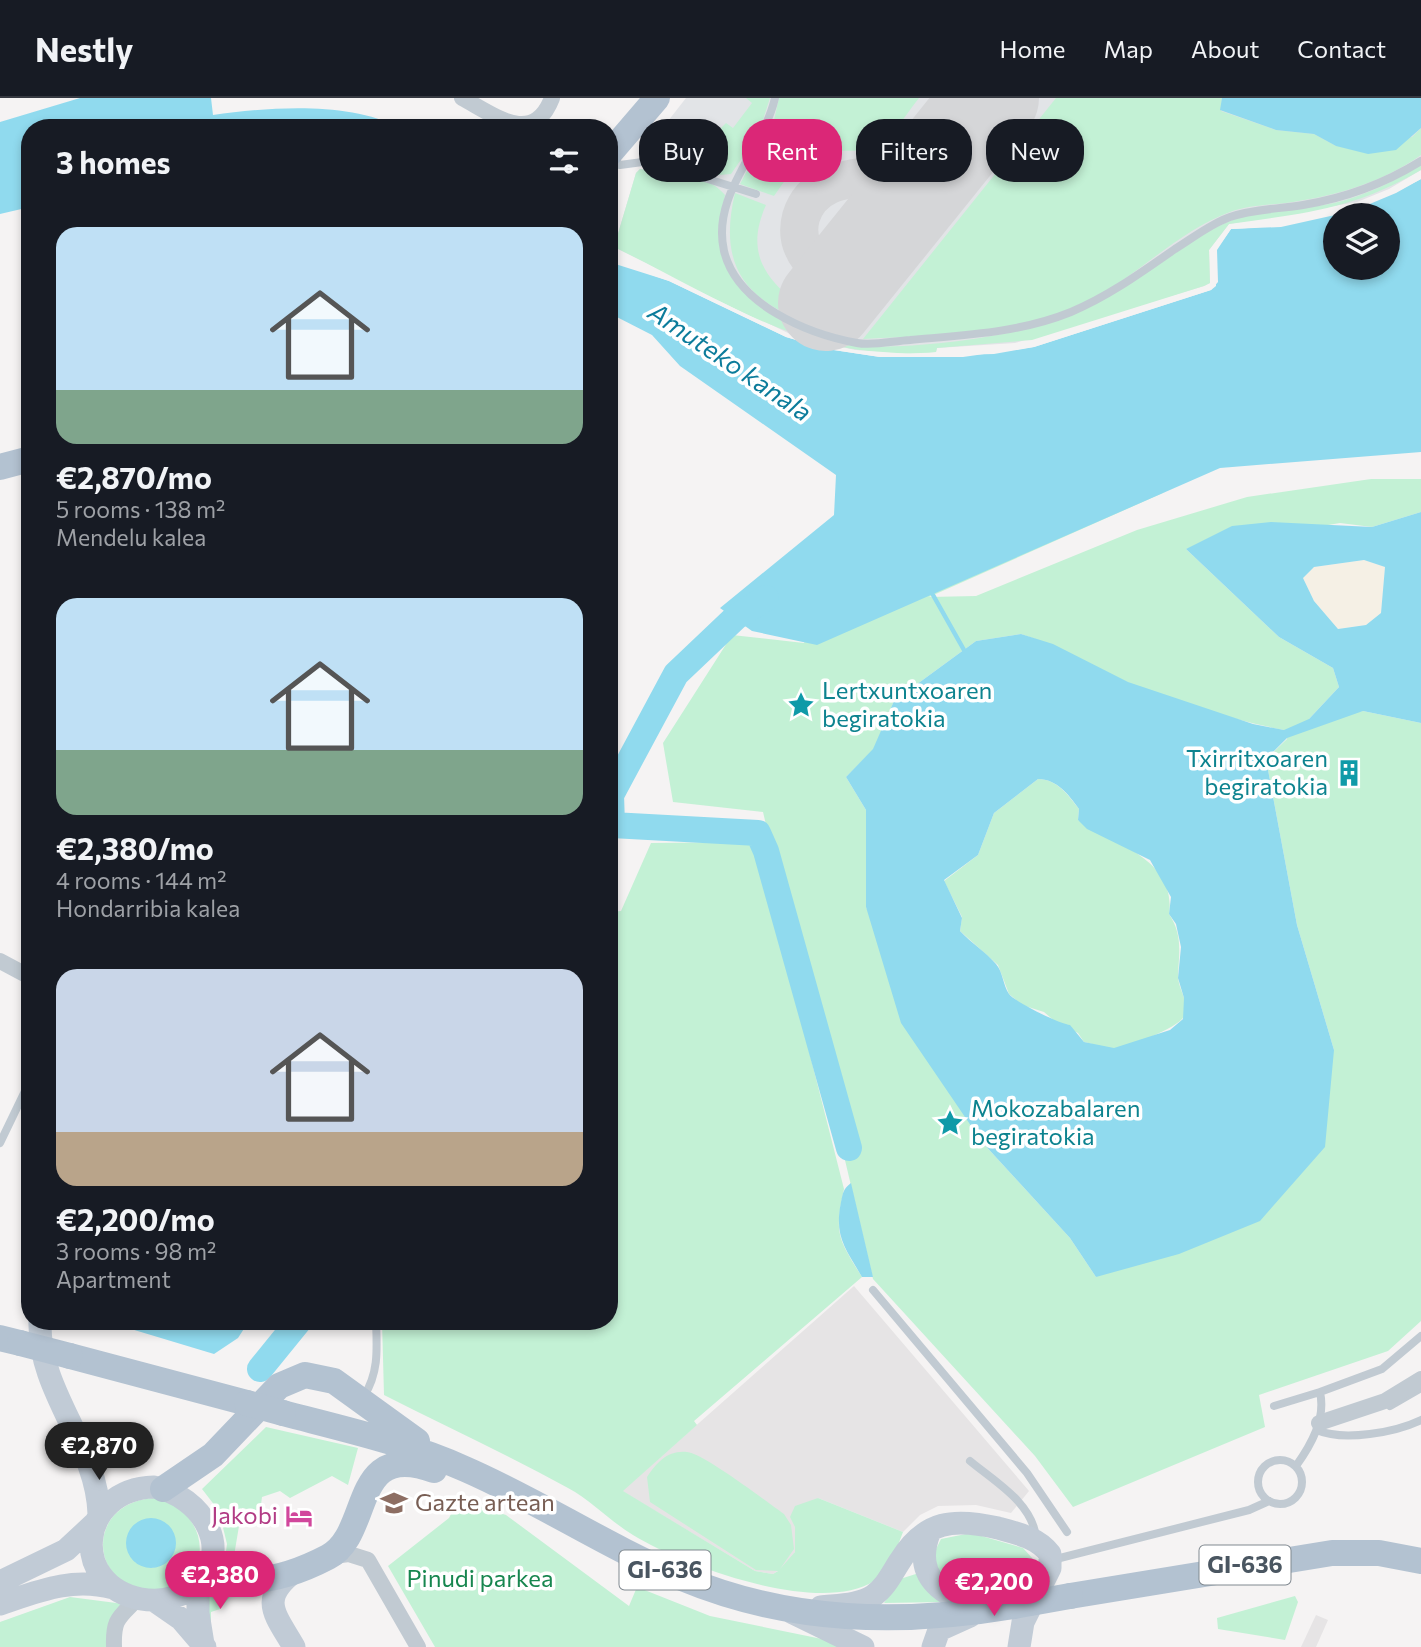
<!DOCTYPE html>
<meta charset="utf-8">
<style>
:root{--surface:#171b24;--page:#20242c;--text:#f1f3f6;--muted:#9ea1a6;--line:#363941;--accent:#db2777}
body{margin:0;font-family:Commissioner,sans-serif;background:var(--page);color:var(--text);height:100vh;display:flex;flex-direction:column;font-size:26px;white-space:nowrap}
*{box-sizing:border-box;margin:0}
p{font-size:23px;color:var(--muted)}
.icon{flex:none;width:38px;height:38px;fill:none;stroke:currentColor;stroke-width:2;stroke-linecap:round;stroke-linejoin:round}
.map{position:relative;flex:1;overflow:hidden}
.panel{position:absolute;left:21px;top:21px;width:597px;height:1211px;display:flex;flex-direction:column;background:var(--surface);border-radius:28px;box-shadow:0 4px 10px #0003}
.panel>*{flex:none}
.guide{position:absolute;left:639px;top:21px;width:665px;height:63px;display:flex;gap:14px}
.buttons{position:absolute;left:1323px;top:105px;display:grid;gap:14px}
.buttons a{display:grid;place-items:center;width:77px;height:77px;border-radius:50%;background:var(--surface);box-shadow:0 4px 10px #0003;font-size:35px}
.price{position:absolute;translate:-50% -60px;padding:0 16px;border-radius:24px;background:var(--accent);color:#fff;font-size:23px;line-height:46px;filter:drop-shadow(0 2px 4px #0008)}
.price::after{content:'';position:absolute;left:50%;top:42px;width:21px;height:16px;margin-left:-10px;background:inherit;clip-path:polygon(0 0,100% 0,50% 100%)}
.price.selected{background:#222;color:#fff}
ul{padding:0;list-style:none}
li{display:grid;align-content:center;gap:14px;height:371px;padding:0 35px}
li span{display:grid;place-items:center;height:217px;border-radius:21px;color:#555}
li>.icon{margin-inline-start:auto}
span .icon{width:126px;height:126px;fill:#fffc;stroke-width:1}
li b{font-size:30px}
h2{display:flex;justify-content:space-between;align-items:center;height:84px;padding:0 35px;font-size:30px}
.chip{padding:0 24px;border-radius:28px;background:var(--surface);box-shadow:0 4px 10px #0003;font-size:24px;line-height:63px}
.chip.selected{background:var(--accent);color:#fff}
header{display:flex;align-items:center;gap:42px;box-sizing:border-box;height:98px;padding:0 35px;background:var(--surface);border-bottom:2px solid var(--line)}
header strong{font-size:33px}
nav{display:flex;gap:38px;margin-inline-start:auto;font-size:24px}
.map>svg:first-child{display:block}
.education{fill:#e6e4e5}
.airport{fill:#e2e4e7}
.green{fill:#c3f1d5;fill-rule:evenodd}
.sand{fill:#f5f0e5}
.water{fill:#90daee;fill-rule:evenodd}
.pier{fill:#f5f3f3}
.lines{fill:none;stroke-linecap:round;stroke-linejoin:round}
.stream{stroke:#90daee;stroke-width:4.5}
.river{stroke:#90daee;stroke-width:26}
.taxiway{stroke:#d5d6d8;stroke-width:38}
.runway{stroke:#d5d6d8;stroke-width:96}
.lane{stroke:#c1cad2;stroke-width:8}
.street{stroke:#c1cad2;stroke-width:16}
.secondary{stroke:#c1cbd6;stroke-width:23}
.primary{stroke:#b3c2d1;stroke-width:26}
.primary-bridge{stroke:#b3c2d1;stroke-width:26}
.labels{text-anchor:middle;stroke-width:7;stroke-linejoin:round;paint-order:stroke}
.shield{fill:#fff;stroke:#808990;stroke-width:2}
.shield-label{font-size:23px;font-weight:bold;fill:#4a5661}
.culture-label{font-size:24px;fill:#0d838f;stroke:#fff;text-anchor:start}
.education-label{font-size:24px;fill:#785e54;stroke:#fff;text-anchor:start}
.hotel-label{font-size:24px;fill:#b23c85;stroke:#fff;text-anchor:end}
.park-label{font-size:24px;fill:#17864f;stroke:#fff}
.water-label{font-size:26px;font-style:italic;fill:#0c7c9b;stroke:#fff}
</style>
<header>
<strong>Nestly</strong>
<nav><a>Home</a><a>Map</a><a>About</a><a>Contact</a></nav>
</header>
<div class="map">
<svg width="1421" height="1549" viewBox="0 0 1421 1549">
<rect width="100%" height="100%" fill="#f5f3f3"/>
<!-- education -->
<path class="education" d="M854 1188 1029 1393 1011 1415 976 1407 938 1408 920 1417 903 1434 818 1400 795 1429V1454L787 1467 773 1476 755 1473 622 1393Z
M1316 1517 1328 1522 1316 1549H1301Z"/>
<!-- airport -->
<path class="airport" d="M686 0H1421V72L1389 91 1357 104 1229 126 1209 152 1210 185 1204 188 1015 245 937 250 936 254 868 255 794 238 614 149 636 75 640 71 656 74 662 64 645 52 651 44 647 40 661 32Z"/>
<!-- green -->
<path class="green" d="M746 0H770L758 37 731 76 719 77 662 64 669 54 680 63 692 59 726 25 733 30 752 5Z
M779 0H919C907 15 892 40 875 48 858 56 843 51 826 53 800 56 788 79 774 98L740 86 774 22Z
M1056 0H1222L1221 13 1276 32 1314 36 1336 48 1412 39 1421 30V57C1383 84 1338 97 1293 104 1273 107 1249 107 1230 114 1183 131 1144 171 1100 197 1031 238 940 237 863 241Z
M1421 67V72C1353 112 1305 115 1229 126L1209 152 1210 185 1204 188 1032 242 937 250 936 254C810 266 721 201 614 149L636 75 640 71 655 74 658 71C680 77 710 78 725 97 713 154 723 186 774 218 790 228 808 237 826 243 879 259 1036 238 1085 211 1136 182 1181 142 1235 121 1265 110 1302 112 1334 105 1365 98 1394 83 1421 67Z
M735 95 766 107C736 174 790 198 836 235 760 211 714 183 735 95Z
M1371 381H1421V414L1372 429 1340 425 1186 451 1279 539 1333 570 1339 589 1309 621 1363 613 1421 625V1223L1388 1253 1259 1297 1265 1329 1073 1409 1035 1358 873 1181 763 714 673 704 663 645 732 537 804 545 822 492 1165 394 929 499 976 498 1137 432 1247 399ZM1021 536C1060 548 1092 570 1129 585 1178 604 1232 622 1284 632L1287 641 1266 661 1297 827 1334 952 1096 1179 1070 1140 982 1044 866 809V712L846 679 874 651 894 603 976 543Z
M1038 681C1057 681 1068 697 1079 711L1078 722C1115 746 1177 762 1169 816 1183 837 1179 855 1178 878 1178 890 1188 902 1186 915 1183 929 1130 948 1116 950 1106 951 1094 946 1084 944L1078 935 1058 926 1044 914 1022 907 1009 896 998 867 960 833 962 819 944 783 978 757 994 715Z
M756 744 844 1091C834 1136 838 1140 862 1179L694 1323 697 1327 623 1393 755 1473 773 1476 778 1473 756 1472 650 1404 647 1379C657 1364 668 1352 687 1354 703 1355 767 1404 784 1416L791 1427 794 1451 780 1471 795 1454V1429L790 1419 795 1408 818 1400 903 1434C897 1450 889 1473 874 1483 819 1518 684 1468 633 1437 610 1423 592 1403 568 1390 508 1357 445 1328 384 1297L382 1223H609V814L621 813 651 745Z
M266 1329 358 1350 348 1387 332 1378 290 1400 280 1393 262 1399 260 1414 242 1410 234 1458 250 1460 249 1468 239 1472 224 1468 227 1446 219 1413 202 1391Z
M153 1400C212 1409 218 1490 155 1492 89 1493 83 1406 153 1400ZM150 1421 167 1427 173 1456 168 1463 152 1470 135 1464Z
M458 1402 506 1417 629 1508 637 1489 710 1518 822 1541 842 1549H435L388 1468 449 1420Z
M971 1435 1023 1450 1033 1461 1034 1473 1024 1490 969 1496 951 1487 936 1469 934 1455 941 1441Z
M919 1475 941 1504 884 1505 900 1481Z
M216 1489 236 1491 220 1511 211 1514V1529L205 1531 208 1495Z
M1295 1498 1298 1504 1285 1542 1218 1531 1217 1520Z
M70 1499 124 1506 118 1549H0V1524Z"/>
<!-- sand -->
<path class="sand" d="M1364 462 1385 469 1381 515 1366 527 1338 531 1314 503 1303 480 1314 469Z"/>
<!-- water -->
<path class="water" d="M80 0H211L213 17C270 9 348 3 401 30H30V109L0 116V24Z
M1222 0H1421V30L1396 52 1368 56 1336 48 1314 36 1276 32 1220 12Z
M1421 81V354L1220 370 817 547 752 533 720 510 834 417 836 377 680 268 652 237 609 215V164H615L669 183 786 239 827 251 880 259H963L1034 249 1211 192 1216 188V152L1231 131C1300 128 1361 114 1421 81ZM1335 117H1388V170H1335Z
M1421 414V625L1363 613 1287 640 1266 661 1297 827 1334 952 1325 1049 1260 1123 1179 1156 1096 1179 1070 1140 982 1044 901 925 866 809V712L846 679 873 651 894 603 976 543 1021 536 1053 546 1128 584 1253 626 1284 632 1309 621 1339 589 1333 570 1279 539 1186 451 1232 428 1271 424 1372 429ZM1364 462 1385 469 1381 515 1366 527 1338 531 1314 503 1303 480 1314 469ZM1038 681C1057 681 1069 697 1079 711L1078 722 1087 731 1150 762 1171 799 1169 816 1176 826 1181 849 1178 880 1184 900 1183 921 1170 932 1114 950 1084 944 1070 927C1060 926 1015 904 1009 896 1003 887 1003 874 996 866 986 854 971 845 960 833L962 820 944 782 978 757 994 715Z
M851 1085 873 1179H862C845 1150 834 1138 841 1104 843 1095 843 1091 851 1085Z
M130 1223H249L238 1240 214 1256 131 1231Z
M126 1445a25 25 0 1 1 50 0a25 25 0 1 1-50 0Z"/>
<!-- pier -->
<path class="pier" d="M1421 77V81L1396 95 1353 113 1281 129 1231 131 1217 152 1218 184 1211 192 1034 249 994 256 880 259 827 251 786 239 669 183 609 164V161L616 160 670 179 787 236 841 251 911 256 993 253 1033 245 1209 189 1214 183 1213 151 1230 128 1281 125 1352 109Z"/>
<g class="lines">
<!-- stream -->
<path class="stream" d="M933 497 964 552"/>
<!-- river -->
<path class="river" d="M612 727 758 735 766 753 849 1050
M609 729 612 727 611 697 676 576 736 519 766 500
M260 1271 299 1223"/>
<!-- taxiway -->
<path class="taxiway" d="M846 180C831 179 818 172 809 160 800 148 797 134 801 119 816 70 875 84 913 69 932 62 948 49 962 35"/>
<!-- runway -->
<path class="runway" d="M826 205 991 0"/>
<!-- lane -->
<path class="lane" d="M775 0C763 52 711 96 724 153 737 207 808 236 857 245 873 248 893 243 910 242 965 237 1019 235 1071 214 1109 198 1142 174 1175 151 1193 140 1210 126 1230 119 1253 111 1279 111 1303 107 1346 100 1384 86 1421 63
M611 60 620 67 650 63 670 42
M650 63 756 96
M0 1045 26 991 30 989
M873 1192 1027 1375 1067 1434
M364 1298C379 1274 377 1251 376 1223
M1274 1308 1320 1294
M1390 1308 1421 1290
M1317 1332C1344 1344 1396 1334 1421 1322
M1258 1384a22 22 0 1 1 44 0a22 22 0 1 1-44 0Z
M970 1363C994 1383 1033 1405 1036 1440
M1296 1368C1311 1347 1326 1321 1320 1294L1382 1271 1421 1238
M1055 1465 1060 1460 1249 1412 1269 1403"/>
<!-- street -->
<path class="street" d="M462 0C494 17 533 49 552 0
M0 863 30 879
M1319 1325 1385 1303 1421 1281
M333 1458 349 1456 368 1462 418 1549
M114 1549C113 1520 119 1520 138 1500"/>
<!-- secondary -->
<path class="secondary" d="M40 1223C38 1295 97 1346 99 1416
M154 1389C201 1397 238 1454 192 1490 177 1501 158 1504 141 1501 68 1487 78 1391 154 1389Z
M930 1433C910 1481 946 1500 986 1512
M0 1484 66 1452 95 1425
M198 1484V1515L203 1546
M155 1503 181 1521 205 1549
M0 1506C39 1493 72 1479 113 1490
M821 1509C838 1507 859 1507 873 1498 886 1489 892 1475 900 1463 925 1422 954 1420 998 1430 1017 1435 1038 1440 1050 1456V1470L1023 1524 1019 1549
M793 1515 863 1549
M294 1549C275 1516 258 1501 295 1473
M933 1549 939 1532 970 1518"/>
<!-- primary -->
<path class="primary" d="M609 56 657 0
M0 369 30 361
M0 1240 20 1245
M70 1258 247 1305
M283 1315C344 1331 407 1345 465 1371 539 1403 607 1449 682 1480 790 1525 901 1527 1014 1508
M163 1391 213 1357 279 1288 305 1277 334 1283 417 1343
M202 1479C216 1474 230 1482 245 1482 273 1483 303 1472 328 1459 373 1436 349 1341 434 1372
M1070 1498 1332 1455H1379L1421 1463"/>
<!-- primary-bridge -->
<path class="primary-bridge" d="M20 1245 70 1258
M247 1305 283 1315
M1014 1508 1070 1498"/>
</g>
<!-- icons -->
<defs>
<symbol id="sight-bare" viewBox="-9 -9 18 18"><path d="M0-6L1.8-2.2L6-1.7L2.9 1.2L3.7 5.4L0 3.3L-3.7 5.4L-2.9 1.2L-6-1.7L-1.8-2.2Z" fill="#0f9aa8" stroke="#fff" stroke-width="2.5" paint-order="stroke"/></symbol>
<symbol id="building-bare" viewBox="-9 -9 18 18"><path d="M-4-6H4V6H1V3H-1V6H-4ZM-2.5-4.3h1.7v1.8h-1.7ZM.8-4.3h1.7v1.8H.8ZM-2.5-1h1.7V.8h-1.7ZM.8-1h1.7V.8H.8Z" fill="#0f9aa8" stroke="#fff" stroke-width="2.5" paint-order="stroke"/></symbol>
<symbol id="school-bare" viewBox="-9 -9 18 18"><path d="M0-5L7-2L0 1L-7-2ZM-4 1L0 2.5L4 1V4Q0 6-4 4Z" fill="#8d6e63" stroke="#fff" stroke-width="2.5" paint-order="stroke"/></symbol>
<symbol id="hotel-bare" viewBox="-9 -9 18 18"><path d="M-6-4.5h1.5V1H6V5H4.5V3h-9V5H-6ZM-4 0a1.8 1.8 0 1 1 3.6 0ZM.5 0V-2.5h3Q6-2.5 6 0Z" fill="#d1479c" stroke="#fff" stroke-width="2.5" paint-order="stroke"/></symbol>
</defs>
<g fill-rule="evenodd">
<use href="#sight-bare" x="782" y="588" width="38" height="38"/>
<use href="#building-bare" x="1330" y="656" width="38" height="38"/>
<use href="#sight-bare" x="931" y="1006" width="38" height="38"/>
<use href="#school-bare" x="375" y="1386" width="38" height="38"/>
<use href="#hotel-bare" x="280" y="1399" width="38" height="38"/>
</g>
<g class="labels">
<!-- shield labels -->
<g class="shield">
<rect x="1199.5" y="1447.5" width="91" height="39" rx="5"/>
<rect x="619.5" y="1452.5" width="91" height="39" rx="5"/>
</g>
<g class="shield-label">
<text x="1245" y="1475">GI-636</text>
<text x="665" y="1480">GI-636</text>
</g>
<!-- culture labels -->
<g class="culture-label">
<text x="822" y="601">Lertxuntxoaren<tspan x="822" dy="28">begiratokia</tspan></text>
<text x="1328" y="669" text-anchor="end">Txirritxoaren<tspan x="1328" dy="28">begiratokia</tspan></text>
<text x="971" y="1019">Mokozabalaren<tspan x="971" dy="28">begiratokia</tspan></text>
</g>
<!-- education labels -->
<g class="education-label">
<text x="415" y="1413">Gazte artean</text>
</g>
<!-- hotel labels -->
<g class="hotel-label">
<text x="278" y="1426">Jakobi</text>
</g>
<!-- park labels -->
<g class="park-label">
<text x="480" y="1489">Pinudi parkea</text>
</g>
<!-- water labels -->
<g class="water-label">
<text transform="translate(730 264) rotate(34)" y="9">Amuteko kanala</text>
</g>
</g>
</svg>
<div class="buttons">
<a><svg class="icon" aria-label="layers" viewBox="0 0 24 24"><path d="M12 4l9 5-9 5-9-5zM3 14l9 5 9-5"/></svg></a>
</div>
<b class="price selected" style="left:99px;top:1384px">€2,870</b>
<b class="price" style="left:220px;top:1513px">€2,380</b>
<b class="price" style="left:994px;top:1520px">€2,200</b>
<div class="guide">
<a class="chip">Buy</a>
<a class="chip selected">Rent</a>
<a class="chip">Filters</a>
<a class="chip">New</a>
</div>
<section class="panel">
<h2>3 homes<svg class="icon" aria-label="filters" viewBox="0 0 24 24"><path d="M4 7h16M4 17h16"/><circle cx="9" cy="7" r="2"/><circle cx="15" cy="17" r="2"/></svg></h2>
<ul>
<li><span style="background:linear-gradient(#bfe0f5 75%,#7fa58c 0)"><svg class="icon" aria-label="home" viewBox="0 0 24 24"><path d="M3 11l9-7 9 7M6 9v11h12V9"/></svg></span><div><b>€2,870/mo</b><p>5 rooms · 138 m²</p><p>Mendelu kalea</p></div></li>
<li><span style="background:linear-gradient(#bfe0f5 70%,#7fa58c 0)"><svg class="icon" aria-label="home" viewBox="0 0 24 24"><path d="M3 11l9-7 9 7M6 9v11h12V9"/></svg></span><div><b>€2,380/mo</b><p>4 rooms · 144 m²</p><p>Hondarribia kalea</p></div></li>
<li><span style="background:linear-gradient(#c9d6e8 75%,#b9a48a 0)"><svg class="icon" aria-label="home" viewBox="0 0 24 24"><path d="M3 11l9-7 9 7M6 9v11h12V9"/></svg></span><div><b>€2,200/mo</b><p>3 rooms · 98 m²</p><p>Apartment</p></div></li>
</ul>
</section>
</div>
